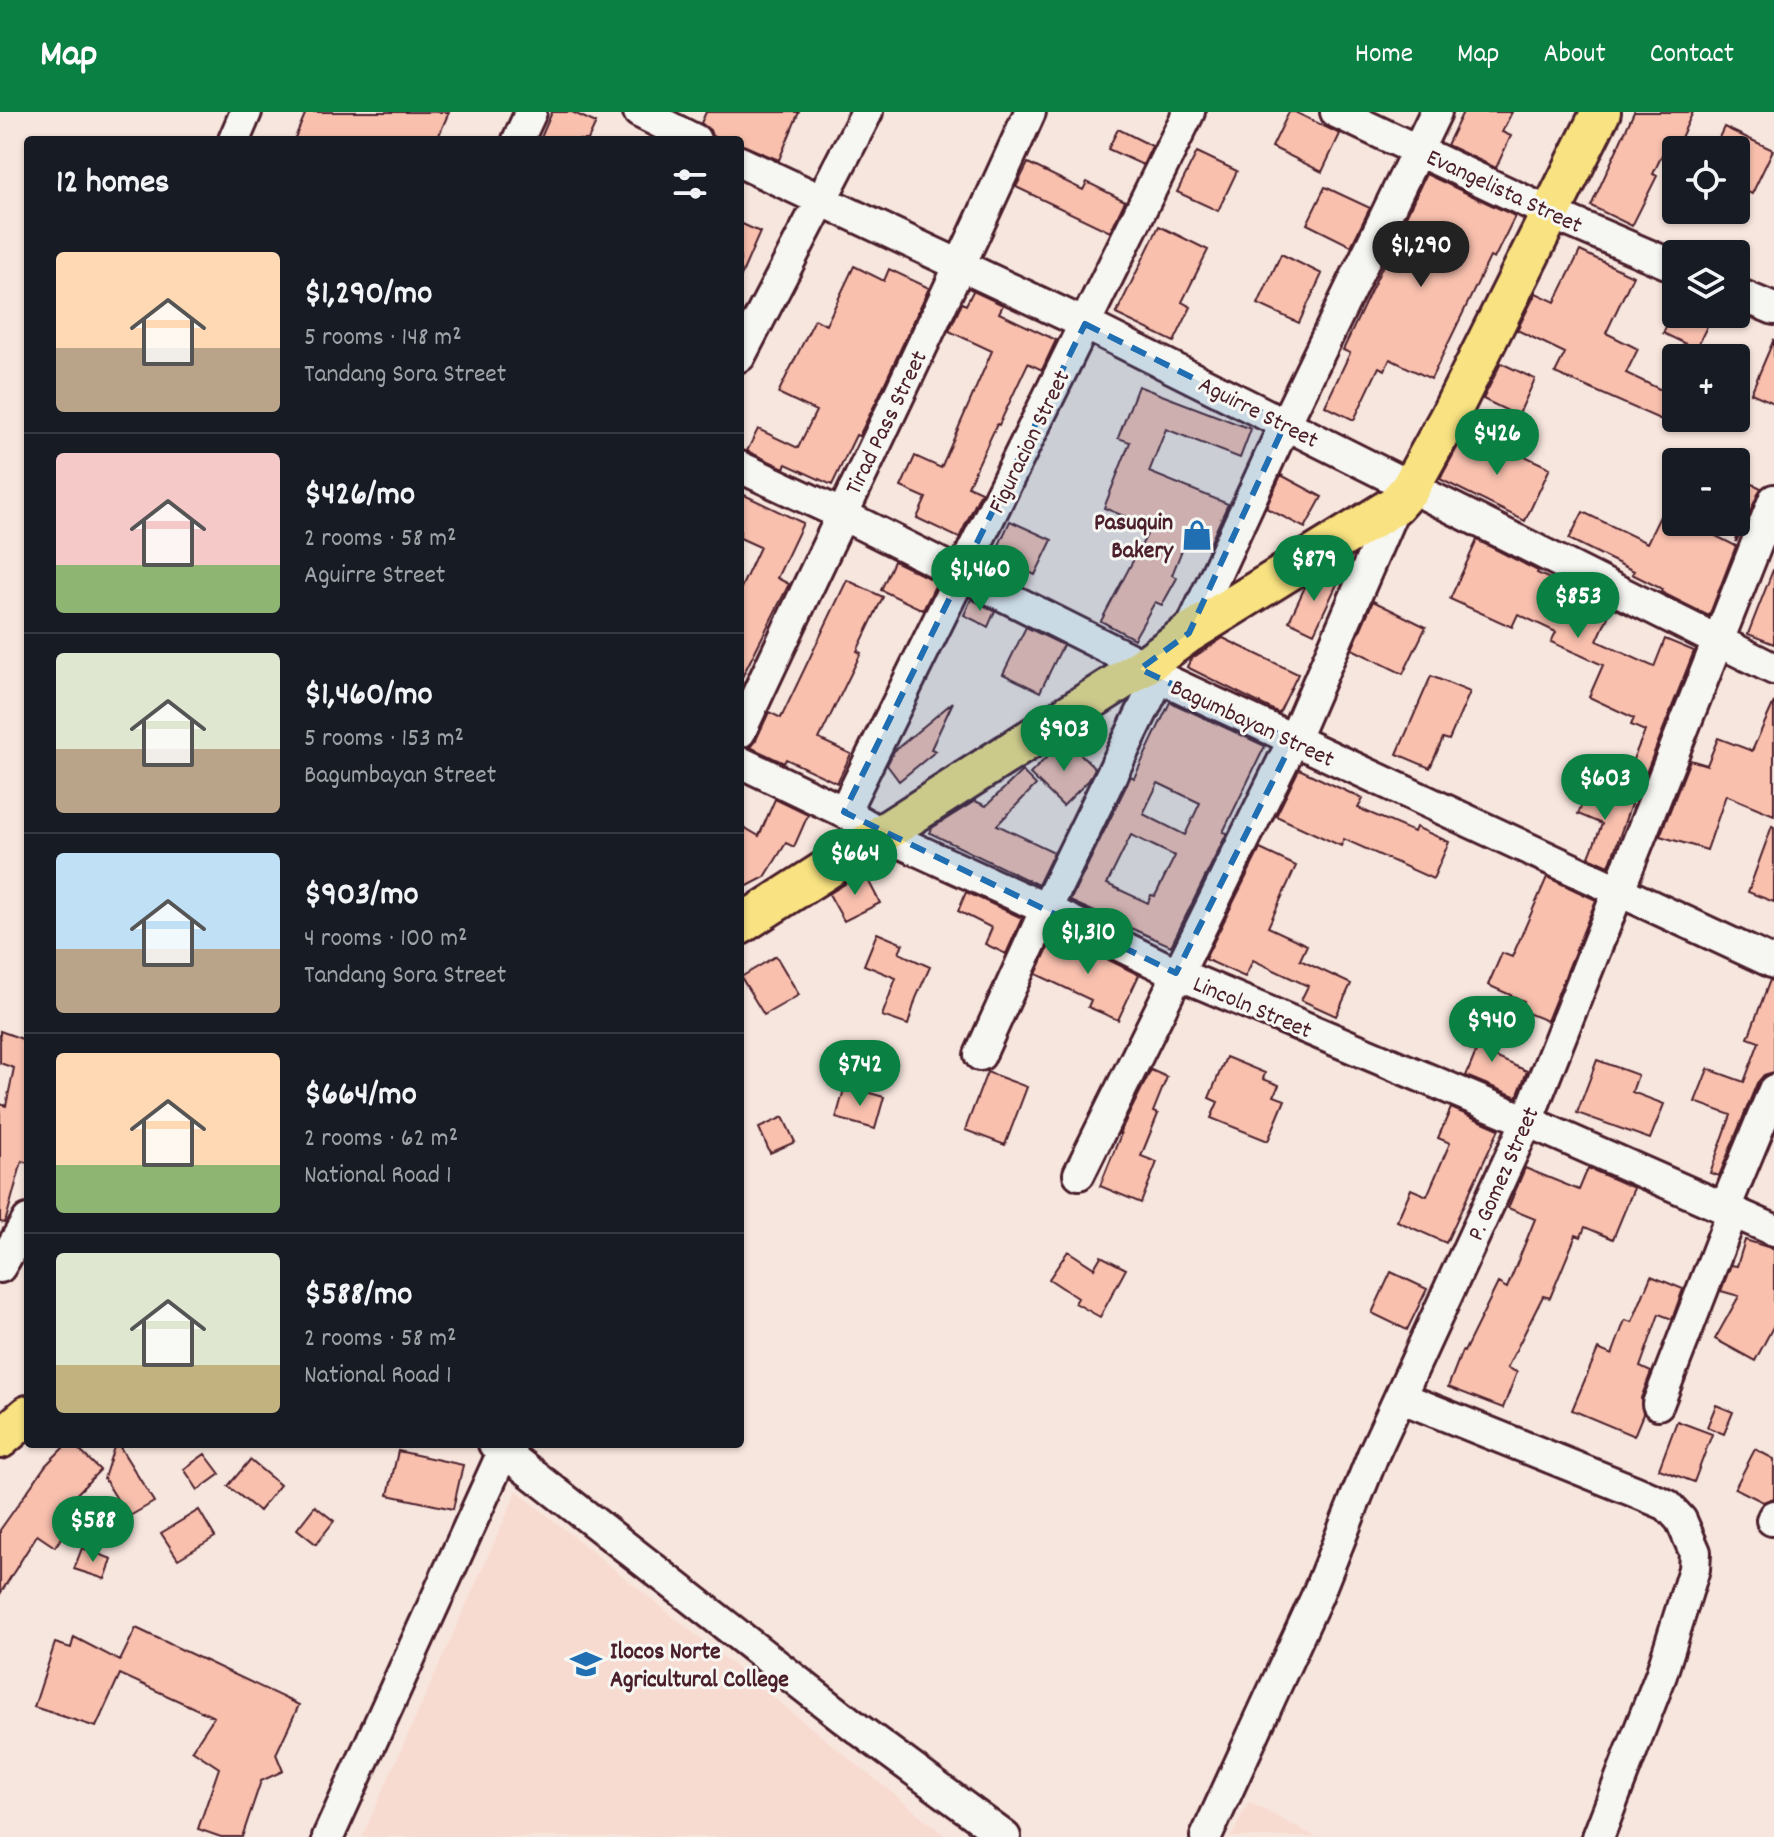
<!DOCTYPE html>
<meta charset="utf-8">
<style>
:root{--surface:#171b24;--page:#242831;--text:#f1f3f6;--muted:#9ea1a6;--line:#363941;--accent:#0b8043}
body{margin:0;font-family:Dekko,sans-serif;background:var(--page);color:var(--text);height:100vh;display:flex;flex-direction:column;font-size:30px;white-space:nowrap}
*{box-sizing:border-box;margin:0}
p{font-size:26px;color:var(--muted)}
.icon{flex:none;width:44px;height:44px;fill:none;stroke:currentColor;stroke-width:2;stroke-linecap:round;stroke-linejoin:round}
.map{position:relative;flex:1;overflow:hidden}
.panel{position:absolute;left:24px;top:24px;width:720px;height:1312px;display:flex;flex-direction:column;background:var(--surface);border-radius:8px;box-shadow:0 2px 6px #0004}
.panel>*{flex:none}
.tools{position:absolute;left:1662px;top:24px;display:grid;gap:16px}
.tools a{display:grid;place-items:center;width:88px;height:88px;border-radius:8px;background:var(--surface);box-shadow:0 2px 6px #0004;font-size:40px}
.price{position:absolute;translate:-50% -68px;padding:0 18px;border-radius:28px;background:var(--accent);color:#fff;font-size:26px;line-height:52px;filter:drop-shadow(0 2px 4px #0008)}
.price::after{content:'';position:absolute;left:50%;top:48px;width:24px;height:18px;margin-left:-12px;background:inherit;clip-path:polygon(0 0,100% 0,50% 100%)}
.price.on{background:#222;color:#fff}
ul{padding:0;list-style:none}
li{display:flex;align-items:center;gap:24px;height:200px;padding:0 32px}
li+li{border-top:2px solid var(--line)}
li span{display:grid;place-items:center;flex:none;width:224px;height:160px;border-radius:8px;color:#555}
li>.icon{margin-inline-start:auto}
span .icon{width:96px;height:96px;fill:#fffc;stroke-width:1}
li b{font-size:34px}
h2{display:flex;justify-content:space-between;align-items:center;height:96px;padding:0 32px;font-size:34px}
header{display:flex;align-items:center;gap:48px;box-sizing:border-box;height:112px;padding:0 40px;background:var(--accent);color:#fff}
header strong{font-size:38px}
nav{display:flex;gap:44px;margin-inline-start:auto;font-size:28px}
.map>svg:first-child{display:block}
.built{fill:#f8dbd0}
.building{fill:#f9c0ae;stroke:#4a1f2b;stroke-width:2;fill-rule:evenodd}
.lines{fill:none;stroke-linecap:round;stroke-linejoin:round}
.minor-casing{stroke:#4a1f2b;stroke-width:36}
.major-casing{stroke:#4a1f2b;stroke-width:44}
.minor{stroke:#f6f6f2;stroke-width:30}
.major{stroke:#f8e281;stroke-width:38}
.marked{fill:#1f6fb2;fill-opacity:0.2;stroke:#1f6fb2;stroke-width:6;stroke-dasharray:16 10;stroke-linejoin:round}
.labels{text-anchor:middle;stroke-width:6;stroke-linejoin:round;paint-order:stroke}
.street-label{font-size:24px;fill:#4a1f2b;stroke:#f6f6f2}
.poi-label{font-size:24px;font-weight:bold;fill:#4a1f2b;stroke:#f6f6f2;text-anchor:end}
</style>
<header>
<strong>Map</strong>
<nav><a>Home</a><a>Map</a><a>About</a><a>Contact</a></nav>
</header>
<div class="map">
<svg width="1774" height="1725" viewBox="0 0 1774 1725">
<rect width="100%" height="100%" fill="#f7e6de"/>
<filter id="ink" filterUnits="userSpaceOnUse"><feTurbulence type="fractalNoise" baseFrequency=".0125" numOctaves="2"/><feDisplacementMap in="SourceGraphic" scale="16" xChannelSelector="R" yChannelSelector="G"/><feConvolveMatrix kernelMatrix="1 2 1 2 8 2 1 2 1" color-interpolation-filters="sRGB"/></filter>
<g filter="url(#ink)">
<!-- built -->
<path class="built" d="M517 1379 947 1725H362Z
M1249 1690 1316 1725H1231Z"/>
<!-- building -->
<path class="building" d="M306 0H449L437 28H294Z
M552 0H572L596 11 588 28H540Z
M706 0H799L779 48 740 32V28H722L712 24 710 18 701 11Z
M1289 0H1295L1340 22 1322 60 1272 35Z
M1463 0H1512L1502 20 1511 24 1496 56 1447 33Z
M1634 0H1693L1678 32 1669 28 1653 62 1657 64 1632 114 1591 94Z
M1724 15 1773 38 1752 82 1736 75V38H1713Z
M1118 17 1152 34 1143 53 1108 37Z
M1197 40 1237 59 1218 99 1177 80Z
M1028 51 1083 78 1087 70 1125 89 1110 120 1016 75Z
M1426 62 1515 104 1494 147 1490 145 1431 267 1390 247 1385 258 1379 255 1354 308 1325 294 1350 241 1343 238Z
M1325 75 1370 96 1351 134 1307 112Z
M740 111 760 120 740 166Z
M1159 114 1208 138 1182 190 1191 195 1174 230 1116 202Z
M1580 139 1633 164 1606 221 1638 237 1626 261 1676 285 1664 309 1555 261 1565 241 1517 218 1536 181 1555 190Z
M1281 142 1322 162 1299 211 1258 192Z
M854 154 884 169 889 157 929 176 876 290 859 324 856 323 832 373 786 352 784 356 747 339 758 317 798 336 816 299 778 281 815 207 826 213Z
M973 179 1003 193 999 201 1056 228 1042 258 1028 251 999 313 997 312 968 374 981 380 959 426 917 406 926 386 901 375 915 344 941 356 992 239 949 219 962 191 966 193Z
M1672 202H1713L1696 237 1663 221Z
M1774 227V291L1751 281Z
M1501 251 1535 267 1518 304 1483 287Z
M1138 274 1251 317 1240 346 1166 317 1149 360 1228 392 1208 436 1186 428 1172 463 1177 466 1162 493 1155 490 1134 527 1101 509 1151 415 1104 396 1130 330 1118 326Z
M1463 325 1506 346 1510 337 1550 356 1525 409 1440 367Z
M1281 363 1322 385 1305 416 1266 396Z
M1736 364 1761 376 1736 430Z
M740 381 803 411 777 466 789 472 740 569V478L760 435 740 426Z
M1663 398 1676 404V410H1688L1736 434 1709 504 1661 480 1662 477 1632 462 1634 459 1569 427 1583 400 1647 431Z
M1010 409 1052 428 1035 463 994 444Z
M1477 428 1538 459 1537 461 1612 496 1597 529 1654 555 1665 527 1694 539 1644 666 1628 659 1645 619 1631 613 1634 606 1589 585 1603 553 1551 530 1556 520 1518 502 1512 515 1450 487Z
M894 449 937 470 923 498 881 478Z
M1773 458H1774V532L1748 522Z
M1326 462 1339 468 1314 521 1289 509 1305 475Z
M847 468 883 485 857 539 861 541 819 627 851 642 837 671 786 647 784 651 750 635 756 628 769 600 781 606Z
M971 487 995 499 988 515 964 503Z
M1373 489 1426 515 1403 562 1352 537Z
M1026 515 1063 533 1040 580 1003 562Z
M1223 526 1298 562 1279 601 1187 555 1191 547Z
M1431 564 1470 580 1449 628 1443 626 1430 656 1397 642Z
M953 590 931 637 936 639 899 669 887 653 894 639Z
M1170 590 1265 634 1223 720 1227 721 1171 834 1070 789 1131 664 1134 666ZM1158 671 1200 691 1185 723 1143 702ZM1131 723 1175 744 1155 784 1151 783 1148 791 1107 772Z
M1774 590V703L1726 683 1707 738 1660 724 1690 648 1707 653 1718 626 1752 639Z
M1067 629 1095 656 1089 668 1063 694 1030 662 1054 638Z
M1299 657 1363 687 1358 696 1414 720 1416 715 1449 730 1433 767 1344 727 1341 734 1276 704Z
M1022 659 1036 673 997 713 1054 740 1038 773 930 721 932 716 975 689 986 694Z
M1589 675 1631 692 1609 754 1589 745 1602 712 1578 702Z
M775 687 808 703 794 735 786 731 765 765 740 778V713L759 724Z
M1772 714 1774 715V790L1748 780Z
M1260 737 1296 754 1268 815 1307 833 1300 848 1351 872 1336 904 1301 888 1308 874 1253 848 1245 865 1205 847Z
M864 760 880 791 844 809 829 782Z
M1547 765 1596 788 1547 909 1520 898 1524 889 1488 873 1502 841 1512 845Z
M966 780 1022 806 1006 842 985 832 992 816 958 799Z
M877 821 903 832 899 841 930 855 916 886 908 913 882 904 896 866 864 853Z
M1055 821 1139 863 1118 908 1088 895 1091 888 1036 862Z
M776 844 799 883 764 903 741 865Z
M1770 868 1774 869V960L1764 963 1757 971 1719 1064 1710 1061 1731 1003 1695 990 1708 957 1744 970 1759 930 1748 926Z
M1472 914 1501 927 1493 944 1527 959 1517 985 1466 964 1476 940 1463 934Z
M0 919 28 929V1051L22 1049 5 1111 0 1110V992L6 994 14 956 0 951Z
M1226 945 1265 961 1263 967 1279 973 1274 984 1285 988 1268 1029 1211 1006 1218 990 1209 986Z
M1597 948 1638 963 1632 980 1664 992 1650 1027 1577 1001Z
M1151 958 1167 965 1153 1000 1158 1002 1141 1044 1157 1050 1141 1091 1100 1074 1121 1022H1119Z
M987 960 1027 975 1005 1033 965 1018Z
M845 974 884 985 875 1017 836 1006Z
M1451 996 1499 1017 1446 1131 1397 1109 1411 1077 1427 1084 1450 1031 1438 1026Z
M783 1005 795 1030 770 1041 759 1016Z
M1525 1056 1579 1078 1588 1056 1634 1076 1613 1127 1585 1115 1581 1125 1576 1123 1550 1186 1543 1184 1507 1256 1517 1260 1503 1296 1448 1275 1462 1239 1464 1240 1498 1171 1507 1176 1535 1107 1508 1096Z
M1745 1128 1774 1137V1213L1755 1249 1715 1227 1739 1184 1721 1179 1731 1153 1737 1154Z
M1068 1139 1094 1156 1101 1144 1126 1157 1100 1205 1075 1191 1078 1186 1049 1167Z
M1391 1160 1427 1177 1407 1218 1372 1201Z
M1651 1164 1683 1177 1672 1207 1659 1202 1640 1255 1651 1260 1641 1286 1643 1302 1634 1324 1572 1298 1598 1237 1612 1243 1625 1208 1632 1210Z
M1716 1293 1733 1300 1724 1322 1707 1315Z
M1677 1309 1712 1322 1694 1370 1659 1357Z
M67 1332H73L100 1358 69 1390 81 1399 55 1435 37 1423 0 1482V1418L46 1353Z
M115 1332H118L154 1390 128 1405 104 1366Z
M1755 1337 1774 1347V1386L1763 1390 1735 1376Z
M398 1339 463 1353 453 1397 388 1383Z
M205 1342 220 1362 198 1378 184 1357Z
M250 1348 280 1373 259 1399 228 1374Z
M315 1394 334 1409 316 1432 297 1417Z
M199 1398 215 1425 178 1447 161 1421Z
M82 1436 112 1447 105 1467 74 1457Z
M136 1516 299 1593 276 1642 283 1659 261 1669 242 1725H221L198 1717 219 1656 192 1638 214 1605 120 1562 96 1615 34 1595 55 1531 71 1536 74 1525 120 1549Z"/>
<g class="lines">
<defs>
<path id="minor" d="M639 0 695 28
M1336 0 1550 101 1676 155
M234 28 246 0
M518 28 531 0
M740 50 1085 212 1774 557
M1736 181 1774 197
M740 244 867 0
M740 355 841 402 1144 554 1159 565 1774 851
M1189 521 1285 312 1436 0
M740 620C836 413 937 208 1030 0
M740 650 844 700 882 722 1046 797 1176 861 1527 1009 1774 1118
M844 700 1189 0
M980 943 1046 797 1159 565
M1079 1062 1293 629 1395 393
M1725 1096 1774 978
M0 1155 28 1108
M1400 1285 1634 1379 1667 1393 1681 1408 1695 1440 1694 1457 1661 1563 1598 1725
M1658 1292 1733 1099
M494 1332 857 1616 1005 1725
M1772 1408 1774 1404
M328 1725 504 1338
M1206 1725 1317 1484 1373 1343 1527 1009 1774 388"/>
<path id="major" d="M740 813 1144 554 1189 521 1395 393 1410 376 1448 307 1601 0
M0 1327 28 1303"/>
</defs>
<!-- minor casing -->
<use href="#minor" class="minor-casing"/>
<!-- major casing -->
<use href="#major" class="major-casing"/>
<!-- minor -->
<use href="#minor" class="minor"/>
<!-- major -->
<use href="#major" class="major"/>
</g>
</g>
<!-- marked area -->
<path class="marked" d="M1085 212 1285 312 1189 521 1140 557 1293 629 1176 861 844 700Z"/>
<!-- icons -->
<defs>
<symbol id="shop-bare" viewBox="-9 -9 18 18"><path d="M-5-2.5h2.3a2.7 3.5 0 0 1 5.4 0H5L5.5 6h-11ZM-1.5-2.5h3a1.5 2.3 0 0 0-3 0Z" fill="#1f6fb2" stroke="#f6f6f2" stroke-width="2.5" paint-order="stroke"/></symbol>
<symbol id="school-bare" viewBox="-9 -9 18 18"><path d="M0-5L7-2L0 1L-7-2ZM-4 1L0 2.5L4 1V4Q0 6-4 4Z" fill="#1f6fb2" stroke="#f6f6f2" stroke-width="2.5" paint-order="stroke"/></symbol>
</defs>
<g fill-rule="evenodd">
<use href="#shop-bare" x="1175" y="401" width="44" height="44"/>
<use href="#school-bare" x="564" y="1530" width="44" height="44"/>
</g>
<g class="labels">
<!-- street labels -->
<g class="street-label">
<text transform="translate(1505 78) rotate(25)" y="8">Evangelista Street</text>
<text transform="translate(1259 299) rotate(27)" y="8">Aguirre Street</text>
<text transform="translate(885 310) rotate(-64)" y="8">Tirad Pass Street</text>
<text transform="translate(1028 329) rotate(-64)" y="8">Figuracion Street</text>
<text transform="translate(1253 610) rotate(25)" y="8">Bagumbayan Street</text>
<text transform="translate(1253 894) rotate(23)" y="8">Lincoln Street</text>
<text transform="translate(1502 1061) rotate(-66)" y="8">P. Gomez Street</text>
</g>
<!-- poi labels -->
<g class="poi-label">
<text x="1173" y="417">Pasuquin<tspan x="1173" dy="28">Bakery</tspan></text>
<text x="610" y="1546" text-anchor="start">Ilocos Norte<tspan x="610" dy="28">Agricultural College</tspan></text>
</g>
</g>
</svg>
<div class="tools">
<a><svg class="icon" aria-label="locate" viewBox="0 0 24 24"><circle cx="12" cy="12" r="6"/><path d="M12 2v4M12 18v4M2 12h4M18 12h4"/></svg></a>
<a><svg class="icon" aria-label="layers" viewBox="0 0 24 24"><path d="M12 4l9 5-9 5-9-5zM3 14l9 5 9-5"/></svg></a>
<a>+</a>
<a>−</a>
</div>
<b class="price on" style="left:1421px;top:177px">$1,290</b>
<b class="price" style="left:1497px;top:365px">$426</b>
<b class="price" style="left:1314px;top:491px">$879</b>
<b class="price" style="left:980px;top:501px">$1,460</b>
<b class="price" style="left:1578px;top:528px">$853</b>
<b class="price" style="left:1064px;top:661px">$903</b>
<b class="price" style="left:1605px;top:710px">$603</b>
<b class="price" style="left:855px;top:785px">$664</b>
<b class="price" style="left:1088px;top:864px">$1,310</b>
<b class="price" style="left:1492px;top:952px">$940</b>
<b class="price" style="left:860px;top:996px">$742</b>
<b class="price" style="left:93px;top:1452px">$588</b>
<section class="panel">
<h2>12 homes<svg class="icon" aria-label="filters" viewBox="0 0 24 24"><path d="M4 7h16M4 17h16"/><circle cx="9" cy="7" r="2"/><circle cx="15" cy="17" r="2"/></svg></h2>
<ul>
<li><span style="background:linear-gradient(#ffd9b3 60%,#b9a48a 0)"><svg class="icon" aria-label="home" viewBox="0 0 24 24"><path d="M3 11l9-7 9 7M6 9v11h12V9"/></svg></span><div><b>$1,290/mo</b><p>5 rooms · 148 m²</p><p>Tandang Sora Street</p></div></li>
<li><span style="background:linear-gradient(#f6c9c9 70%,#8fb573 0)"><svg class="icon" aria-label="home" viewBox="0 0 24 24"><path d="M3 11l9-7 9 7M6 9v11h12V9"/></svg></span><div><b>$426/mo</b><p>2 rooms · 58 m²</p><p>Aguirre Street</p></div></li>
<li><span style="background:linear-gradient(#dfe7d0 60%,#b9a48a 0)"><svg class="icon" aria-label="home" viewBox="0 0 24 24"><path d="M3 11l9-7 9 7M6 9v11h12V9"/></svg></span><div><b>$1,460/mo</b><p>5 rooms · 153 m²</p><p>Bagumbayan Street</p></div></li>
<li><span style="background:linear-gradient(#bfe0f5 60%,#b9a48a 0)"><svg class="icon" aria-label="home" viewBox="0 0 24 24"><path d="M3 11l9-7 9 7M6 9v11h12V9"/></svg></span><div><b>$903/mo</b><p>4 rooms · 100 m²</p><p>Tandang Sora Street</p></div></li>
<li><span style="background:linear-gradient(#ffd9b3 70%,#8fb573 0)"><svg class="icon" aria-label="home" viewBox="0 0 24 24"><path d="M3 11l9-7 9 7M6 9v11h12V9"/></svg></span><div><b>$664/mo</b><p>2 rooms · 62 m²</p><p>National Road 1</p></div></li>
<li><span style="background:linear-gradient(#dfe7d0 70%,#c2b280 0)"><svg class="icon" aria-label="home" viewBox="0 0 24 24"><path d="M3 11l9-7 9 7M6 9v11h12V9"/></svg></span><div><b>$588/mo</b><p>2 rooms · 58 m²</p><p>National Road 1</p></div></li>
</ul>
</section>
</div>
